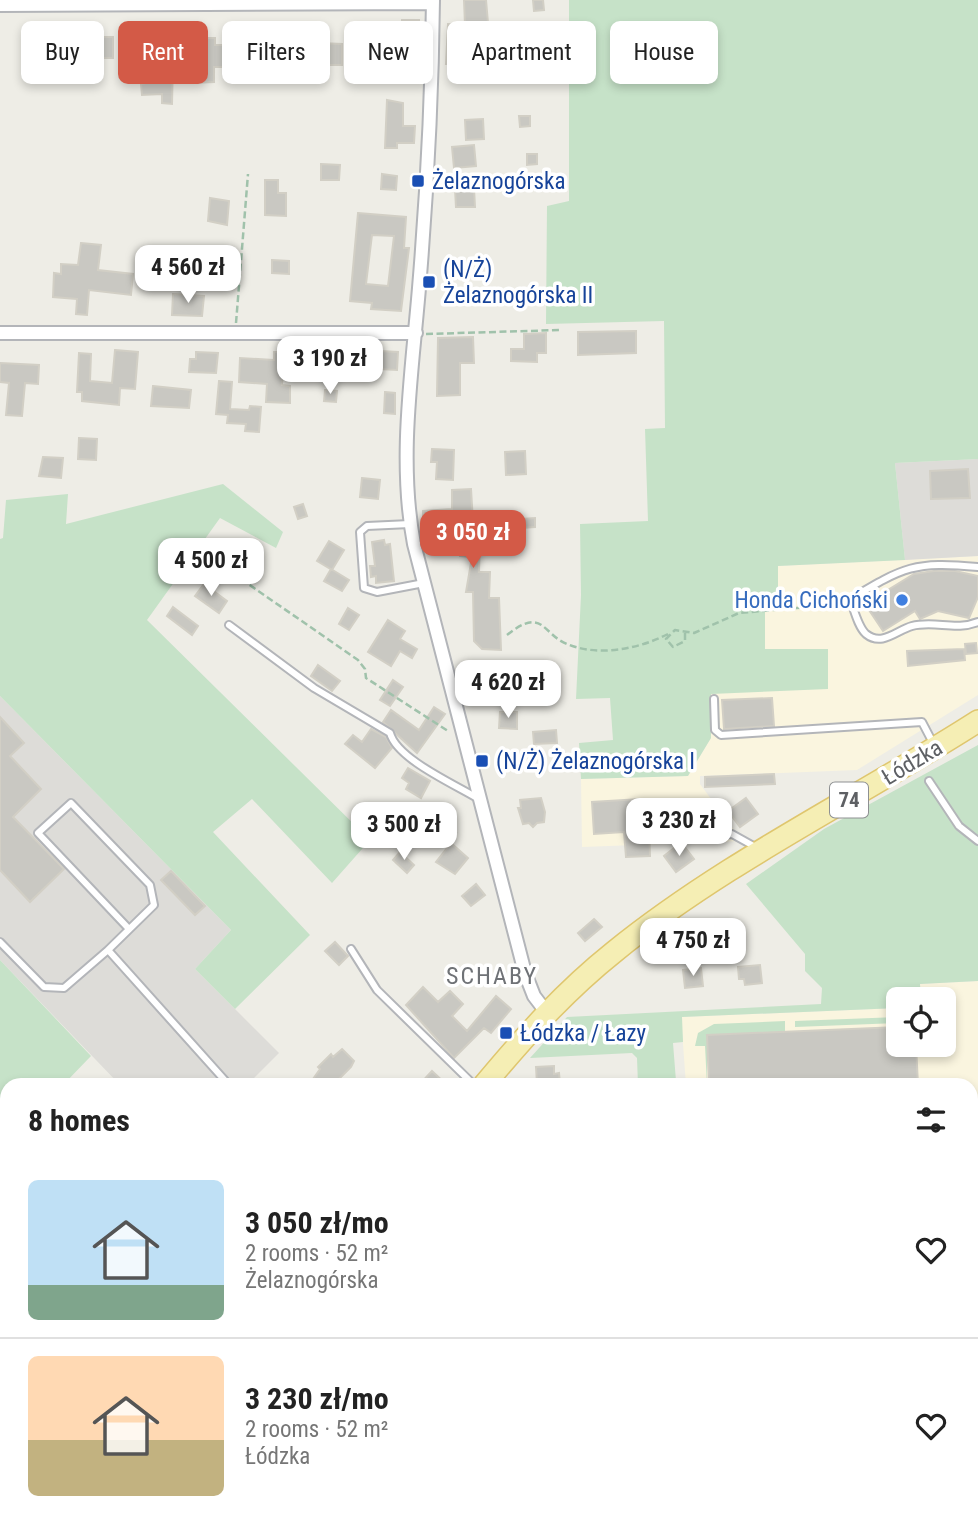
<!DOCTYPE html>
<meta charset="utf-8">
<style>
:root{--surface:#fff;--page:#f2f2f2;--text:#222;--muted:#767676;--line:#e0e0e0;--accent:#d35a47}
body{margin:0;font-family:"Roboto Condensed",sans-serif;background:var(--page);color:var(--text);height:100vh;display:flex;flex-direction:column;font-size:26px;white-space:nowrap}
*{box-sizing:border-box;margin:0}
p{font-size:23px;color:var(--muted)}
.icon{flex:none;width:38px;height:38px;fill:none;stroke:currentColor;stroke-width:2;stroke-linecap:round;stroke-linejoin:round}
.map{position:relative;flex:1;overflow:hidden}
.sheet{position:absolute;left:0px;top:1078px;width:978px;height:450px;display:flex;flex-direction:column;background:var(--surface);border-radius:21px 21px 0 0;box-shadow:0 4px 10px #0003}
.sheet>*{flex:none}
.hud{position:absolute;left:21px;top:21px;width:936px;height:63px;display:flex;gap:14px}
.buttons{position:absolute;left:886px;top:987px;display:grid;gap:14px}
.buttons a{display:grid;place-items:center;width:70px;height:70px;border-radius:10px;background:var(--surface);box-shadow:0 4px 10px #0003;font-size:35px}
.price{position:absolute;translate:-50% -60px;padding:0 16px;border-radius:14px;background:#fff;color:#222;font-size:23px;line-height:46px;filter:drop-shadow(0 2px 4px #0008)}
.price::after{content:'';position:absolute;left:50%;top:42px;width:21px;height:16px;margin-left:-10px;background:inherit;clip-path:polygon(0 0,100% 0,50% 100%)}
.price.on{background:var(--accent);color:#fff}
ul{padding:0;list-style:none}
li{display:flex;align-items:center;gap:21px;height:175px;padding:0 28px}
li+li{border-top:2px solid var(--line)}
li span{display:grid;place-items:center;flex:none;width:196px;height:140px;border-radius:10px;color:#555}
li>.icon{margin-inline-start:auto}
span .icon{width:84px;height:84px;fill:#fffc;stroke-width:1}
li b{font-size:30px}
h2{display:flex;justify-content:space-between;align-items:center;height:84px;padding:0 28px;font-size:30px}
.chip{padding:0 24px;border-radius:10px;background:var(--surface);box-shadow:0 4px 10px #0003;font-size:24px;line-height:63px}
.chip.on{background:var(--accent);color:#fff}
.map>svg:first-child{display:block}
.commercial{fill:#faf5df}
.industrial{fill:#dddcd8}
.green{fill:#c6e2c8}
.building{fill:#c9c8c2;stroke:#d2cfc5;stroke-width:2;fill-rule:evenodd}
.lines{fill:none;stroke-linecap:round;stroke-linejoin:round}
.service-casing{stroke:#b3b5b9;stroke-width:10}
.minor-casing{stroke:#b3b5b9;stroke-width:16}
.tertiary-casing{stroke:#b3b5b9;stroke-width:19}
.primary-casing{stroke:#dfc66e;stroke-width:24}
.path{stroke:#a0c2ab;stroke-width:2.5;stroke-dasharray:7 3.5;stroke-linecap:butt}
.service{stroke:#fff;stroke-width:6}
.minor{stroke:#fff;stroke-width:12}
.tertiary{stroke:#fff;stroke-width:16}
.primary{stroke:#f5eeb4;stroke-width:21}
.transit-dot{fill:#1a4fb4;stroke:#fff;stroke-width:2.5}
.shop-dot{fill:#3f7fe0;stroke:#fff;stroke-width:2.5}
.labels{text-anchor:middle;stroke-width:7;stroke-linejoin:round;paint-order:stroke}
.shield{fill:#fff;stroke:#8e9092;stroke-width:2}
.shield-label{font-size:21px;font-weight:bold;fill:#5e6064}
.transit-label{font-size:23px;fill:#164399;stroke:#fff;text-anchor:start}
.shop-label{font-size:23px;fill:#366cbe;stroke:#fff;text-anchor:end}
.street-label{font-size:23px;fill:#5e6064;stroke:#fff}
.neighbourhood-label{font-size:24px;letter-spacing:2px;fill:#6f7276;stroke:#fff}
</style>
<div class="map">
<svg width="978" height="1527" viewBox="0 0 978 1527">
<rect width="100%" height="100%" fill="#eeede6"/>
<!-- commercial -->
<path class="commercial" d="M978 556V695L857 770 700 776V784L742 841 582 847 581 779 688 776 711 738 710 694 765 649V605H778V566Z
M978 981V1180L971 1188V1085H686L681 1017 898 1008V1045H943V999H921L920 984Z
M978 1260V1423L971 1420V1268Z"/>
<!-- industrial -->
<path class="industrial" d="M978 459V556L905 560 895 463Z
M0 696 231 930 195 969 279 1053 247 1085H120L0 960Z
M0 1293 7 1299V1521H55L50 1527H0Z
M971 1420 978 1423V1527H753L758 1521H971Z"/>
<!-- green -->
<path class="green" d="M569 0H978V459L895 463 905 560 778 566V605L765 606V649H828V689L711 694V738L688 776 581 779 579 743 613 740 610 698 576 699 581 595 580 524 648 521 645 429 665 428 664 321 546 324 547 206 569 201Z
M223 484 283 532 276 548 220 518 147 620 370 840 332 883 252 799 213 832 310 935 235 1009 195 969 231 930 0 696V539L3 538 6 500 68 494 66 524Z
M978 745V981L920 984 921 999H898V1008L682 1017 683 1042 673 1043 676 1081 686 1083 638 1085 637 1058 632 1053 530 1058 567 1017 821 1004 822 988 805 971V954L746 884 824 829Z
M0 960 91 1056 63 1085H7V1185L0 1178Z
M898 1017V1023L795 1027V1021Z
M785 1021V1032L707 1035V1085L705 1046H695L698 1033 714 1024Z
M971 1376 978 1381V1424L971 1420Z
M384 1521H709L703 1527H333Z"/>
<!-- building -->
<path class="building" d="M464 0H486L488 23 475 24 474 53H467V64H446L448 24 465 25Z
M533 0H543L544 10 534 11Z
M402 20H419V35H402Z
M274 23 294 24 293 55 275 54Z
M361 30H378V49H361Z
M146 32H157V60H173L172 104 162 103V94L142 95 141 84 146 83Z
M93 37H113V58H80L81 47 93 48Z
M191 38H215V45H238V51H243V67H214V82L192 83Z
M320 43 342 44V65H321V62H313V49H320Z
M29 44 40 45 39 78H28Z
M387 100 403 103V126H415L414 143H397V148H385Z
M519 116H530V126L520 127Z
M483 119 484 139 466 140 465 120Z
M474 145 476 166 454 168 452 147Z
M527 154H537V164L527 165Z
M321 164 340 165 339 180H321Z
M382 174 397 176 396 190 381 189Z
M265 180H278V193H286V216L265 215Z
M536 181H546V191H536Z
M474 188 475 207H456L455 189Z
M210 198 229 201 227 225 208 221Z
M358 213 406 217 404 248H409L401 311 371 309 372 303 350 301ZM372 235 394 236 388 286 366 284Z
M81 243 101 245 98 270 133 274 131 295 89 290 87 315 76 314 77 299 53 297 54 273 61 274V264L78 265Z
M201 259H212L211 279 200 278Z
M272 260 289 261V274L272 273Z
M173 294 204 296 202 316 172 315Z
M636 331V353L578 355V332Z
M546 333V353H537V362L511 361V349H524V334Z
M473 337 474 363H460V395L437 396 438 338Z
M340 349 398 352 397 370 360 368V374L332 373 333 357H339Z
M115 350 138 352 135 389 120 388 119 405 82 401V392H77L79 353 91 354 90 381 112 383Z
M196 352 218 353 216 373 189 372 190 359H196Z
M274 352H295V362L314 364V372L283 370 282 385 290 386V403L266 402 267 384 239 382 240 358 274 360Z
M0 363 39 365 38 384 25 383 22 416 6 415 9 383 0 382Z
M219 381 232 382 230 409 249 410 250 406 261 407 259 432 245 431 246 424 227 423 228 415 216 414Z
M153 386 191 390 189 408 151 406Z
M325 390 337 391 336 402 324 401Z
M385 392 395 393V414L384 413Z
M79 438 97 439 96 460 78 459Z
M432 449 454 450 453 480 436 479 437 462H431Z
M525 451 526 474 506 475 505 452Z
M43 457 63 458 61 478 39 476Z
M968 469 970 498 931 499 930 471Z
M362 478 380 480 378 499 360 497Z
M471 489 474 538H480L479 572H490L489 598H499L501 650 482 649 474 641 473 592H466L472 557 460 556V525H454V522L423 523V511L452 509V490Z
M303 504 307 516 298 519 294 507Z
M535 518V527L504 529V520Z
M384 540 385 545 390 544 394 581 376 583V576L371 577 370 566H375L372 542Z
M329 541 344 550 332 570 317 561Z
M331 569 349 580 342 591 324 581Z
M934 571H955L978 576V597L969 618 938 611 920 619 915 611 883 631 865 604 914 574Z
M204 584 227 601 219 613 195 596Z
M173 607 198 626 192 635 167 616Z
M348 608 359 615 349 630 339 624Z
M388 620 405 631 400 639 417 649 412 658 400 651 391 666 368 652Z
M976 643 977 653 966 654 965 644Z
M964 649 965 660 908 666 907 651Z
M318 665 340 681 332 691 311 676Z
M515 674V693L496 696 495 675Z
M393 680 403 687 390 706 380 700Z
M528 689H542L541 700H528Z
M772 698 774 726 724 729 722 700Z
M434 707 445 714 417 753 383 722 391 710 419 730Z
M500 712H517V729L499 728Z
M0 717 24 743 10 756 41 789 13 817 64 869 30 902 0 870Z
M371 729 386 737 392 748 375 768 345 744 353 735 362 742Z
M556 730 557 743 534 744 533 732Z
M408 768 430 781 421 798 406 789 409 783 402 778Z
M774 774 775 784 705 787V777Z
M541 798 545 812 544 822 537 823 533 827 529 823 523 824 518 808H521L520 800Z
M746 798 758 814 740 827 728 811Z
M640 799V804L654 803 655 827 649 828 650 856 626 857 624 832 594 834 592 802Z
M430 815 456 833 450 840 425 822Z
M451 843 468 858 455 874 436 862Z
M678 845 681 849 684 846 694 859 676 872 664 856Z
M400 852 414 865 407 873 393 860Z
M171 871 205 906 195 915 161 880Z
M476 884 485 895 471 906 462 896Z
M594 919 602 927 585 941 578 933Z
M335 942 348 956 339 965 325 951Z
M760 965 762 983 745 985 744 979H739L738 967Z
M701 968 703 986 685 988 683 970Z
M423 987 438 1002 450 991 463 1004 452 1016 467 1031 496 996 511 1009 491 1033 484 1028 454 1058 406 1005Z
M898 1027V1045H916L918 1085H709L707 1035Z
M342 1049 354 1061 351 1067 333 1085H320L313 1079 320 1069 318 1067 331 1054 333 1057Z
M554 1066V1074L559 1073 560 1084H537L536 1067Z
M432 1071 447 1085H419Z"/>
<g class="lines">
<defs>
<path id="service" d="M410 524 367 526 360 532 364 588 377 592 424 583
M978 567C914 561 904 567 850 599 854 609 858 627 866 634 882 647 897 630 912 626 934 620 956 631 978 622
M229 625 314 688 390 733C397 759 454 784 477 798
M714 699 715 730 721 735 922 722 933 743
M929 781 959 826 978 841
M655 836 732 834 759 849
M0 942 44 987 64 988 108 950 229 1085
M351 949 377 990 474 1085
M108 950 154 905 150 885 71 803 38 833 129 929
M899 1521 913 1527
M88 1527 93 1521
M144 1527 149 1521
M757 1527 762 1521
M835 1527 838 1521"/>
<path id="minor" d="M433 0C432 96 427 192 419 288 412 373 398 460 414 544L525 973 534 996 547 1013
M0 5 433 3
M0 333H416"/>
<path id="tertiary" d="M971 1233 978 1226
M732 1527 737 1521"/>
<path id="primary" d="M484 1085C524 1037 565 991 614 952 725 862 858 798 978 721
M118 1527 123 1521"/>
</defs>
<!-- service casing -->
<use href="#service" class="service-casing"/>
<!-- minor casing -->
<use href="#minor" class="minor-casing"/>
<!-- tertiary casing -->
<use href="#tertiary" class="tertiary-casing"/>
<!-- primary casing -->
<use href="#primary" class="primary-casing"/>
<!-- path -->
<path class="path" d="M236 323 248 174
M426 334 561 330
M241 579 358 660 365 669 366 678 448 731
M685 633V641L673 647 666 639 675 630 694 633 739 613 808 607 840 601
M507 635C543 606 542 634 567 644 598 657 639 649 668 634
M971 1200 978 1192
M706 1527 712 1521"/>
<!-- service -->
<use href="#service" class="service"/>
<!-- minor -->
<use href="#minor" class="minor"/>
<!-- tertiary -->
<use href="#tertiary" class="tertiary"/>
<!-- primary -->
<use href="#primary" class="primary"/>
</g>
<!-- markers -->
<g class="transit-dot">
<rect x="411" y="174" width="14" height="14" rx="3.5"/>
<rect x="422" y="275" width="14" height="14" rx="3.5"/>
<rect x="475" y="754" width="14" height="14" rx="3.5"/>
<rect x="499" y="1026" width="14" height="14" rx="3.5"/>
</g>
<circle class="shop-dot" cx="902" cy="600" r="7"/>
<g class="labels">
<!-- shield labels -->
<rect class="shield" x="830" y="782.5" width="38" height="35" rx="5"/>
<g class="shield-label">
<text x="849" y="807">74</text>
</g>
<!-- transit labels -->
<g class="transit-label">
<text x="432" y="189">Żelaznogórska</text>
<text x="443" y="277">(N/Ż)<tspan x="443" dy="26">Żelaznogórska II</tspan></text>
<text x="496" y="769">(N/Ż) Żelaznogórska I</text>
<text x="520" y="1041">Łódzka / Łazy</text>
</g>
<!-- shop labels -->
<g class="shop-label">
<text x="888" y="608">Honda Cichoński</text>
</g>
<!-- street labels -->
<g class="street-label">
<text transform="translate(912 762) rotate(-31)" y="8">Łódzka</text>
</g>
<!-- neighbourhood labels -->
<g class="neighbourhood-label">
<text x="492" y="984">SCHABY</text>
</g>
</g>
</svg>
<div class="buttons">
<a><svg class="icon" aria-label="locate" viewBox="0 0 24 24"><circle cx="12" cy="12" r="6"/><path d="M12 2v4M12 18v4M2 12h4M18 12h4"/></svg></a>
</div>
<b class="price" style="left:188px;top:305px">4 560 zł</b>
<b class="price" style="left:330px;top:396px">3 190 zł</b>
<b class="price on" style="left:473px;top:570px">3 050 zł</b>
<b class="price" style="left:211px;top:598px">4 500 zł</b>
<b class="price" style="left:508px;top:720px">4 620 zł</b>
<b class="price" style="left:679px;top:858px">3 230 zł</b>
<b class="price" style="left:404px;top:862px">3 500 zł</b>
<b class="price" style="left:693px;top:978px">4 750 zł</b>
<div class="hud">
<a class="chip">Buy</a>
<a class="chip on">Rent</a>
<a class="chip">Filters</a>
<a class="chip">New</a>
<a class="chip">Apartment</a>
<a class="chip">House</a>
</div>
<section class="sheet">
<h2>8 homes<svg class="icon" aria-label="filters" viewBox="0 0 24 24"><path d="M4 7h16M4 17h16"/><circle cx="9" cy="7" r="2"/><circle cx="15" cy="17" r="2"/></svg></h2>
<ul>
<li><span style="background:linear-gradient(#bfe0f5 75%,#7fa58c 0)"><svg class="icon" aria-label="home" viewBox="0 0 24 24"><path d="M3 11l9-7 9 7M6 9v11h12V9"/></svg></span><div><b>3 050 zł/mo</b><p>2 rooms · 52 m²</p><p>Żelaznogórska</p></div><svg class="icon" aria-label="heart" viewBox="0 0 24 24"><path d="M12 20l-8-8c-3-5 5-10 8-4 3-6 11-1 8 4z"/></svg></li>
<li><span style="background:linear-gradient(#ffd9b3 60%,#c2b280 0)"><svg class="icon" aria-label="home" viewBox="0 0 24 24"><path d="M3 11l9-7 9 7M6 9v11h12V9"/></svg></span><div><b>3 230 zł/mo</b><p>2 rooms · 52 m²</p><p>Łódzka</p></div><svg class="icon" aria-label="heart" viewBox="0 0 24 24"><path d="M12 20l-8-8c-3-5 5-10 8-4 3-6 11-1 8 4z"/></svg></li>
</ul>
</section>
</div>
